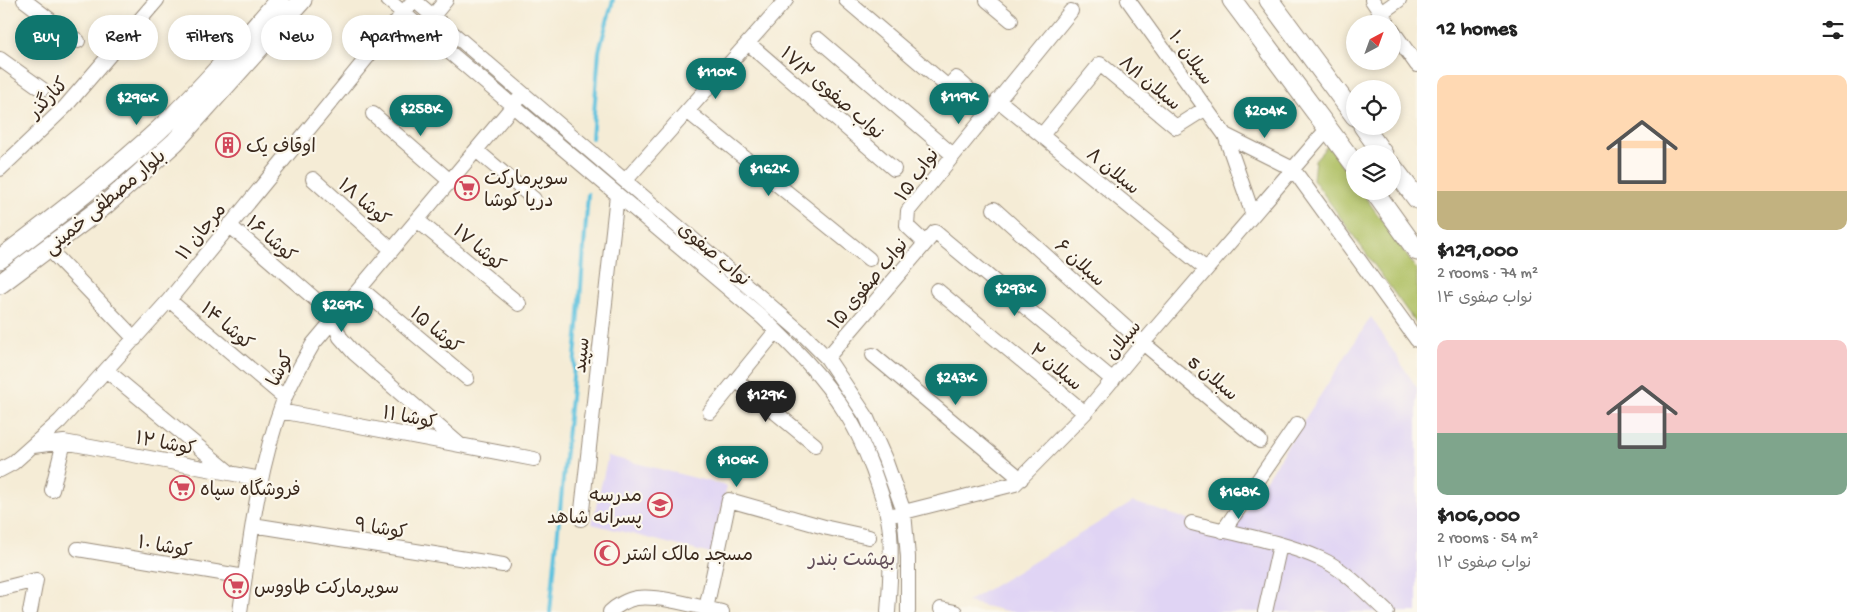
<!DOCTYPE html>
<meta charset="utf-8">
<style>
:root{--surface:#fff;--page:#f6f6f6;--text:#222;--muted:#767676;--accent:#0f766e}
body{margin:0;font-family:"Gochi Hand","Playpen Sans Arabic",sans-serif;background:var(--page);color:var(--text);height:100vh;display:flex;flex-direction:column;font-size:19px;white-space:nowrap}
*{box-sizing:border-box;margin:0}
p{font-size:16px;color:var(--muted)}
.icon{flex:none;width:28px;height:28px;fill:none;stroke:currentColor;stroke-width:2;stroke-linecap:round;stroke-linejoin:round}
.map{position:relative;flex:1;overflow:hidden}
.side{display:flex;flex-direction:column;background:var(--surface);width:450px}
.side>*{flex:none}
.banner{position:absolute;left:15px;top:15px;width:475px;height:45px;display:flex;gap:10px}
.needle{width:32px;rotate:41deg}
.controls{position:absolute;left:1346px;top:15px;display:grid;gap:10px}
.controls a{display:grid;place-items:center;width:55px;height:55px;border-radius:50%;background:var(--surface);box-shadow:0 2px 8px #0003;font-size:25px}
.price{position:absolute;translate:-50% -42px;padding:0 11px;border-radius:18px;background:var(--accent);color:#fff;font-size:16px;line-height:32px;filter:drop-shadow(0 1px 2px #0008)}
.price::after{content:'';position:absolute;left:50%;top:30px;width:15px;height:11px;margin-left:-8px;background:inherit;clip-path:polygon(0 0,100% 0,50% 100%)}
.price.selected{background:#222;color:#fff}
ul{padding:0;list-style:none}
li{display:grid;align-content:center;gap:10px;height:265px;padding:0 20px}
li span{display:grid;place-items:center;height:155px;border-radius:10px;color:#555}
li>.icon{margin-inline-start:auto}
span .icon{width:90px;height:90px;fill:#fffc;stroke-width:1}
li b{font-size:21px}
h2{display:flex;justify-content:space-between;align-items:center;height:60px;padding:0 20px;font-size:21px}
.pill{padding:0 18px;border-radius:22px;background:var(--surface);box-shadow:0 2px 8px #0003;font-size:18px;line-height:45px}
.pill.selected{background:var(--accent);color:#fff}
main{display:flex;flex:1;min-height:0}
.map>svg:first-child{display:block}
.built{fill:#e0d4f4}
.green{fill:#aebf62;stroke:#747440}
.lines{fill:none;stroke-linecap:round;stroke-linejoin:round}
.stream{stroke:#60c2de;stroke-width:4}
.minor-casing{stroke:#988b7a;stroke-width:16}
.major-casing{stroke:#988b7a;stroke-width:21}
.minor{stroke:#fff;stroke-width:14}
.major{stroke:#fff;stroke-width:19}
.labels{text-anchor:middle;stroke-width:4.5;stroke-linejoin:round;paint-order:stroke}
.street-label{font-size:19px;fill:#3b2a1e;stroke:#fbf7ec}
.poi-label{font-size:19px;fill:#3b2a1e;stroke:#fbf7ec;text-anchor:start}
.neighbourhood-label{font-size:20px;fill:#65515b;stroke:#fbf7ec}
</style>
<main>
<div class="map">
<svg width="1417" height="612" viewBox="0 0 1417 612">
<rect width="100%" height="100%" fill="#fbf7ec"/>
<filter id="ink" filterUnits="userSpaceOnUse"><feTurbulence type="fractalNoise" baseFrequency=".02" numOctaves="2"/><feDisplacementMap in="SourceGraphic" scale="10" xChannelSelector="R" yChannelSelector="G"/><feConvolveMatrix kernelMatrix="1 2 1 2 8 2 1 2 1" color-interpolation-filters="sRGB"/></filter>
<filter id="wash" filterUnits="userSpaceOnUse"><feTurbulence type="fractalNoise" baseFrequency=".0096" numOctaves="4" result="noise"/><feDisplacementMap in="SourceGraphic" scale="20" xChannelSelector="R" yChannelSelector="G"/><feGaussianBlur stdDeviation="1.12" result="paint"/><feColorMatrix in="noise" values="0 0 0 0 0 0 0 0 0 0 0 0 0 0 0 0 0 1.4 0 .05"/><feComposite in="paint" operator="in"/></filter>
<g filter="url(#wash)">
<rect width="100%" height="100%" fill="#f5ecd6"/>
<!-- built -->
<path class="built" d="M1371 317 1417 388V612H1011L967 602 1133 502 1231 533Z
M608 456 727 486 711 554 592 524Z"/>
<!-- green -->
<path class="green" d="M1328 145 1355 183V191H1361L1417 270V325L1313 179 1315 160Z"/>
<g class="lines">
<!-- stream -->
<path class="stream" d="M592 138 599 51 613 0
M550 612 578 326 588 194"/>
</g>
</g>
<g filter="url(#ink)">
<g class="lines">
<defs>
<path id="minor" d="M24 0 78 41
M388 0 763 318C793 347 823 376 845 412 857 430 865 450 873 470 880 490 888 511 890 532 892 559 890 586 888 612
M846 0 948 87 956 78 991 109
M987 0 1011 20
M1128 0 1225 135 1253 215
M1372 0 1388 24
M1381 13 1399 0
M428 22 446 0
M1392 30 1417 65
M818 39 953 155
M748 43 894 169
M0 59 42 89
M998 100 1206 269
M687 111 869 259
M373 114 450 181
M1042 135 1100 64 1176 127 1206 108
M1225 135 1293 169 1417 340
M476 150 534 199
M0 169 65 107 157 0
M313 179 392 250
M625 181 786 0
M994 209 1143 343 1260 441
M417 220 519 304
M229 225 330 312 340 337 354 353 460 445
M925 243 907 226 908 211 1071 11
M48 248 135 339
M360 288 467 378
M937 290 1085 413
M169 300 285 398
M873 355 1021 479
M827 358 935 232 1113 380
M106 370 230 473
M736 380 815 445
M280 411 534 459
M710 412 776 331
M33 446 64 442 261 479
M0 470 13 463 60 421 169 300 414 0 758 295 803 334 827 358 866 416 885 459 904 512 908 557V612
M52 490 64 442
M896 514 1015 484 1085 413 1143 343 1328 128
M581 519 617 195
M1192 523C1235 534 1281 541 1321 559 1346 570 1367 594 1387 612
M253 525 503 565
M1223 531 1297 424
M78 549 245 577
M0 589 36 580 30 612
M706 609 729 500 828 528 869 537
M941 609 955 612
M240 612C250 541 258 469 283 402 291 382 302 363 313 344L518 100
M610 612C616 606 628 599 637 598 660 595 699 607 722 612
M1265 612 1280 545"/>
<path id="major" d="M1232 0 1355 165
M1269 0 1355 116
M1363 126 1383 154
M1392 166 1417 199
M1374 191 1417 251
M0 259C55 218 109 176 160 129 202 89 241 44 279 0
M0 284 105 205 175 142 302 0"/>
</defs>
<!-- minor casing -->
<use href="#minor" class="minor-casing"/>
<!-- major casing -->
<use href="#major" class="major-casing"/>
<!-- minor -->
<use href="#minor" class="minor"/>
<!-- major -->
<use href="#major" class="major"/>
</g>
</g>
<!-- icons -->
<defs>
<symbol id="building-ring" viewBox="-11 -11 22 22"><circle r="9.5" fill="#fbf7ec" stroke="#d1495b" stroke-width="1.5"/><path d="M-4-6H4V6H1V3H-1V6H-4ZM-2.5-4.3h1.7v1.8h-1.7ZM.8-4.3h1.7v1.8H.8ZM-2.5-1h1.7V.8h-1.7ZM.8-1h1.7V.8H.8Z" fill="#d1495b"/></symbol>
<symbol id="supermarket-ring" viewBox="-11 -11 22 22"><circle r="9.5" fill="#fbf7ec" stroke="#d1495b" stroke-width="1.5"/><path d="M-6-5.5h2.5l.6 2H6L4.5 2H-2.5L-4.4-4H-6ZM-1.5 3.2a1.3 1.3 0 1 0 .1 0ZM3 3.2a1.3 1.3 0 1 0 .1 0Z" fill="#d1495b"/></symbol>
<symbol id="school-ring" viewBox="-11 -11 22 22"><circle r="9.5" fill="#fbf7ec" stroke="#d1495b" stroke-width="1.5"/><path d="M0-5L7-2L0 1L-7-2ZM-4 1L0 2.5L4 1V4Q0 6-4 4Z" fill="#d1495b"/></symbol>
<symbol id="mosque-ring" viewBox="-11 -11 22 22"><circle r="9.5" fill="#fbf7ec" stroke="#d1495b" stroke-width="1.5"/><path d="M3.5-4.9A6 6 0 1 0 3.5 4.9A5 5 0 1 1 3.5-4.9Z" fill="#d1495b"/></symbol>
</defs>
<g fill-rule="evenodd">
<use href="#building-ring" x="214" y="131" width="28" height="28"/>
<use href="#supermarket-ring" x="453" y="174" width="28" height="28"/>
<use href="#supermarket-ring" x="168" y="474" width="28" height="28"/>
<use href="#school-ring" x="646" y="491" width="28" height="28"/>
<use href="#mosque-ring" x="593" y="539" width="28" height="28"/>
<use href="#supermarket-ring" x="222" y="572" width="28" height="28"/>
</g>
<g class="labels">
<!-- street labels -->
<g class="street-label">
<text transform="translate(1192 57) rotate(54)" y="7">سبلان ۱۰</text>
<text transform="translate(1151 82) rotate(40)" y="7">سبلان ۸/۱</text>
<text transform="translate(833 92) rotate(41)" y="7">نواب صفوی ۱۷/۲</text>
<text transform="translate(47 97) rotate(-46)" y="7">کنارگذر</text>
<text transform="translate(1114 170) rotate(39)" y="7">سبلان ۸</text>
<text transform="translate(916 174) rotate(-54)" y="7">نواب ۱۵</text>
<text transform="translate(104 201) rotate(-40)" y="7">بلوار مصطفی خمینی</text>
<text transform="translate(365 201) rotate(41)" y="7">کوشا ۱۸</text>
<text transform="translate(200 231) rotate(-51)" y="7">مرجان ۱۱</text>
<text transform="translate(272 238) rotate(41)" y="7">کوشا ۱۶</text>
<text transform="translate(480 247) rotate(40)" y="7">کوشا ۱۷</text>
<text transform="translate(715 253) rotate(40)" y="7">نواب صفوی</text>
<text transform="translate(1081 262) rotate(42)" y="7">سبلان ۶</text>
<text transform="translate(867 283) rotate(-50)" y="7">نواب صفوی ۱۵</text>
<text transform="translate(228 325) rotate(40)" y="7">کوشا ۱۴</text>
<text transform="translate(437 329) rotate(40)" y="7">کوشا ۱۵</text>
<text transform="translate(1122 339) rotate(-50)" y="7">سبلان</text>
<text transform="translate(580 355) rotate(-84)" y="7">سپید</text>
<text transform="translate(1057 366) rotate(40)" y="7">سبلان ۲</text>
<text transform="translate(279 368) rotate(-63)" y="7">کوشا</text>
<text transform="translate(1214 377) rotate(40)" y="7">سبلان 5</text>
<text transform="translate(410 416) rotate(11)" y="7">کوشا ۱۱</text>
<text transform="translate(166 442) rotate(11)" y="7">کوشا ۱۲</text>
<text transform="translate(381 527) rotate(9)" y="7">کوشا ۹</text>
<text transform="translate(165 545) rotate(10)" y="7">کوشا ۱۰</text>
</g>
<!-- poi labels -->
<g class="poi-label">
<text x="246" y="152">اوقاف یک</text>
<text x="484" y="184">سوپرمارکت<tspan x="484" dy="22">دریا کوشا</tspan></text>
<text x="200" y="495">فروشگاه سپاه</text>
<text x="642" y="501" text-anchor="end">مدرسه<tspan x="642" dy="22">پسرانه شاهد</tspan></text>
<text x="624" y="560">مسجد مالک اشتر</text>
<text x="254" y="593">سوپرمارکت طاووس</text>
</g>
<!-- neighbourhood labels -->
<g class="neighbourhood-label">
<text x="852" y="565">بهشت بندر</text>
</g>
</g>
</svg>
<div class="controls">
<a><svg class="needle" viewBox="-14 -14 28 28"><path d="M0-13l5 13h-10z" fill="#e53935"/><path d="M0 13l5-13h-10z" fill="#767676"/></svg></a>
<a><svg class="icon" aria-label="locate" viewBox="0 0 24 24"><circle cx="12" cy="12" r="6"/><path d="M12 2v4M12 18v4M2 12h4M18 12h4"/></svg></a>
<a><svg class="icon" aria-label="layers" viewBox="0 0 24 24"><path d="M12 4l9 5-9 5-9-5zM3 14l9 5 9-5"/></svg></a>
</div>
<b class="price" style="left:716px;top:100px">$110K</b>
<b class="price" style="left:959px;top:125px">$119K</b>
<b class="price" style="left:137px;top:126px">$296K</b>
<b class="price" style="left:421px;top:137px">$258K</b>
<b class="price" style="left:1265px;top:139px">$204K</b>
<b class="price" style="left:769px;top:197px">$162K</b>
<b class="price" style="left:1015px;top:317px">$293K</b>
<b class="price" style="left:342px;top:333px">$269K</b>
<b class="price" style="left:956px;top:406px">$243K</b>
<b class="price selected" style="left:766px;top:423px">$129K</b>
<b class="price" style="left:737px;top:488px">$106K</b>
<b class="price" style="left:1239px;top:520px">$168K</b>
<div class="banner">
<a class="pill selected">Buy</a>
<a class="pill">Rent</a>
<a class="pill">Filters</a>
<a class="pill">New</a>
<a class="pill">Apartment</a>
</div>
</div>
<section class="side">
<h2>12 homes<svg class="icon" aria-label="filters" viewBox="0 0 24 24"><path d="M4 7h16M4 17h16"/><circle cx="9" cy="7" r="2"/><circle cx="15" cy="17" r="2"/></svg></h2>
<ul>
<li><span style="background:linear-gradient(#ffd9b3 75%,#c2b280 0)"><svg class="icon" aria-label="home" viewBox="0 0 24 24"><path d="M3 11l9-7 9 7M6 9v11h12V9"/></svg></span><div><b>$129,000</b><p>2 rooms · 74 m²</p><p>نواب صفوی ۱۴</p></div></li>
<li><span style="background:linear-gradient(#f6c9c9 60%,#7fa58c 0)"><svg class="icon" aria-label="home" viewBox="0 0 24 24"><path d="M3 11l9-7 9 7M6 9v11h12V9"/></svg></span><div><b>$106,000</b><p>2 rooms · 54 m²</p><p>نواب صفوی ۱۲</p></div></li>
</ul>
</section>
</main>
